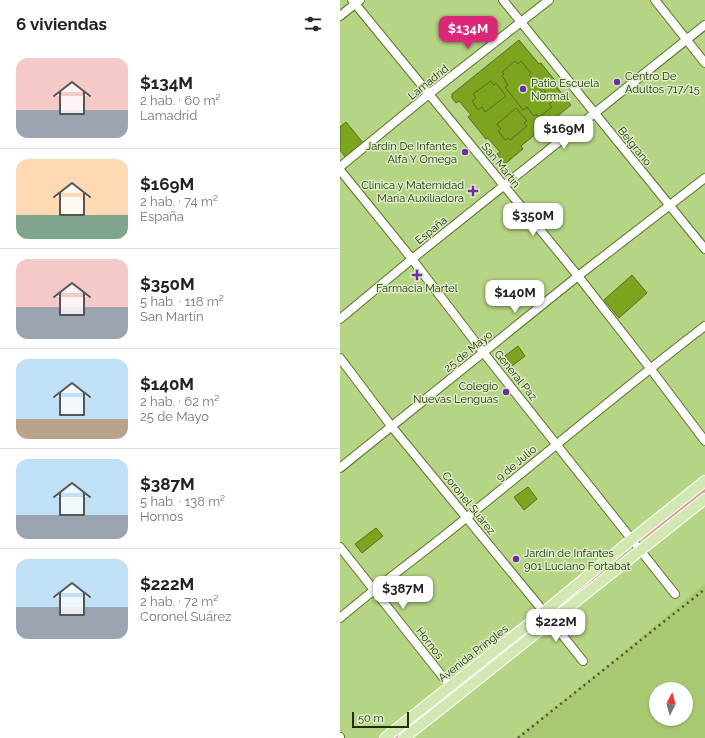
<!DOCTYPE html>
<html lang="es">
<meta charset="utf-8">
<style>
:root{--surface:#fff;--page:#f2f2f2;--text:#222;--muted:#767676;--line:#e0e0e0;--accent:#db2777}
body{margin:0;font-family:Raleway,sans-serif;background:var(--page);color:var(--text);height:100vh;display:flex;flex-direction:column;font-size:15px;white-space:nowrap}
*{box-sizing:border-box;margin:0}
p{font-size:13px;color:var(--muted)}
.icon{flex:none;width:22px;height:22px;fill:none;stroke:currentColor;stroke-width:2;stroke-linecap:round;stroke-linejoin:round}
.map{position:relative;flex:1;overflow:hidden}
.sheet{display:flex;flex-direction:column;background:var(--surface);width:340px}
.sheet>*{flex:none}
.needle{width:26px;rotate:6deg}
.buttons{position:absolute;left:309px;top:682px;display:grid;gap:8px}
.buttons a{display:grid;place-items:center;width:44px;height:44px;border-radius:50%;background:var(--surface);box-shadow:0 1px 3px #0004;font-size:20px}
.scale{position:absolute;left:12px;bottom:10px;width:57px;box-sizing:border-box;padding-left:4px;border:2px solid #222d0d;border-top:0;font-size:11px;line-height:14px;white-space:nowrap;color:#222d0d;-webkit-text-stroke:3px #deeec7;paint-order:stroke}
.price{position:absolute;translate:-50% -34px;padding:0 9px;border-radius:8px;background:#fff;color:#222;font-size:13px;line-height:26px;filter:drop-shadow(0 1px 2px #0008)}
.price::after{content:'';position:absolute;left:50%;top:24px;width:12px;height:9px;margin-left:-6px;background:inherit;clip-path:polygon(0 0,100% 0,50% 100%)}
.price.active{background:var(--accent);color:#fff}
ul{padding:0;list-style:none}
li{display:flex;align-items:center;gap:12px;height:100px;padding:0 16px}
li+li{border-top:1px solid var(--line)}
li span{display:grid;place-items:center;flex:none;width:112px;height:80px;border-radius:12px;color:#555}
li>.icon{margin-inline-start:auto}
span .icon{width:48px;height:48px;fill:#fffc;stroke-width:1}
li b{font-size:17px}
h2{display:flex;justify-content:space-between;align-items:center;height:48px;padding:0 16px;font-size:17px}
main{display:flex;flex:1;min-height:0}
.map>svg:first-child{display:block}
.built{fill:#a8c972;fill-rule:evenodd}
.green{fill:#e893a5}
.building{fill:#7ca41f;stroke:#556f21}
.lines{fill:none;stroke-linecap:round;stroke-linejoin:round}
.minor-casing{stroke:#5a7426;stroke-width:10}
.major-casing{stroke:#fff;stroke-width:12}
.minor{stroke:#fff;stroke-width:8}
.major{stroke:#d3e7b3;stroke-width:10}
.rail{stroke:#48582c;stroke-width:2.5;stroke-dasharray:2 4;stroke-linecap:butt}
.poi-dot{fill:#6f2da2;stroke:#deeec7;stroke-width:1.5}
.labels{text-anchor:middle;stroke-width:3;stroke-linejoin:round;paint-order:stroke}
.poi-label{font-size:11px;fill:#222d0d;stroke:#deeec7;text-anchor:start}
.street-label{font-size:11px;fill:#222d0d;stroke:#deeec7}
</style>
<main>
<section class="sheet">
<h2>6 viviendas<svg class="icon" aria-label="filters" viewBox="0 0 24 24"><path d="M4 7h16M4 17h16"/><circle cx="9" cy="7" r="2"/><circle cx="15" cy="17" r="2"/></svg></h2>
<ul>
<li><span style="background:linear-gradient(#f6c9c9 65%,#9aa5b1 0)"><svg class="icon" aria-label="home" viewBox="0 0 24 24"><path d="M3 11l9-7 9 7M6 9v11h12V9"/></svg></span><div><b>$134M</b><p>2 hab. · 60 m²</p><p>Lamadrid</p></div></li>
<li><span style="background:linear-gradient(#ffd9b3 70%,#7fa58c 0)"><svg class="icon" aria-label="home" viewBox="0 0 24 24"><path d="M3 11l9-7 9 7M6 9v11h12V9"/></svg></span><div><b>$169M</b><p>2 hab. · 74 m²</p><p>España</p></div></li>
<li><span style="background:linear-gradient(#f6c9c9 60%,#9aa5b1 0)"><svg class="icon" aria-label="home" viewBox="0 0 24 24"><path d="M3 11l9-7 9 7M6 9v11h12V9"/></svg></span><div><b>$350M</b><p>5 hab. · 118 m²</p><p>San Martín</p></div></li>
<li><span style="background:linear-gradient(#bfe0f5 75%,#b9a48a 0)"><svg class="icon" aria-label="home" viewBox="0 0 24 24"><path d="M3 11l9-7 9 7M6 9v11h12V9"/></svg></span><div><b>$140M</b><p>2 hab. · 62 m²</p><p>25 de Mayo</p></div></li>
<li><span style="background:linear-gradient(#bfe0f5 70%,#9aa5b1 0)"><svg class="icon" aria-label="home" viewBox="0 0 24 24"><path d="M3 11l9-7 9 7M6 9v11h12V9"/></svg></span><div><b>$387M</b><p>5 hab. · 138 m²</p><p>Hornos</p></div></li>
<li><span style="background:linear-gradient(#bfe0f5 60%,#9aa5b1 0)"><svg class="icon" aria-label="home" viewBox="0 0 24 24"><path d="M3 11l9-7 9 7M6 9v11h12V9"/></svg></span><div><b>$222M</b><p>2 hab. · 72 m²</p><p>Coronel Suárez</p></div></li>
</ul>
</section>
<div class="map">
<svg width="365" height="738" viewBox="0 0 365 738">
<rect width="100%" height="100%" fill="#b5d484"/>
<!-- built -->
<path class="built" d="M365 584V738H175L263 669ZM316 689H346V719H316Z"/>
<!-- green -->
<path class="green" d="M365 487V491L304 539 302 537Z
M288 552 289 554 214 614 212 611Z
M201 622 203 624 127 684 125 681Z
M106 695 108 697 57 738H52Z"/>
<!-- building -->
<path class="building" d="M179 40 199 64 201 63 217 83 215 85 231 105 181 146 183 149 165 164 157 154 160 152 148 138 146 139 128 117 131 115 119 101 116 103 112 98V94Z
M175 61 178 64 181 61 191 73 189 75 203 93 205 91 213 101 209 104 212 107 199 117 196 114 194 116 187 107 183 110 165 87 168 85 162 76 164 74 162 72Z
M151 81 154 85 156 83 166 96 145 112 142 107 138 110 132 101 136 98 133 94Z
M176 108 187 121 184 123 187 126 170 140 168 138 165 140 158 131 161 129 157 124Z
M6 122 24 144 6 158 0 150V127Z
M292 275 307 293 279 318 264 300Z
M178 346 185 356 172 366 165 356Z
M188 487 197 499 184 510 174 497Z
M36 528 43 536 22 553 15 544Z"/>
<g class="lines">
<defs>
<path id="minor" d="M12 0 238 276 310 368 365 441
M163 0 365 249
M315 0 365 63
M0 16 20 0
M0 167 89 94 209 0
M0 170 72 259 143 352 335 594
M0 319 72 259 365 25
M0 358 52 427 204 612 243 661
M0 468 238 276 365 178
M0 547 110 686 119 695
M0 618C41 583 85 552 126 518 206 454 284 388 365 326
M0 737V738"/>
<path id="major" d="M45 738 204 612 291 540 365 481
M64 738 365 499"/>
</defs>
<!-- minor casing -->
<use href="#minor" class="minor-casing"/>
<!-- major casing -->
<use href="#major" class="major-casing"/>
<!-- minor -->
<use href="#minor" class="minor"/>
<!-- major -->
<use href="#major" class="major"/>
<!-- rail -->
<path class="rail" d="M178 738 365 589"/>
</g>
<!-- markers -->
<g class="poi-dot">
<circle cx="277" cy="82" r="4"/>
<circle cx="183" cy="89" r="4"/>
<circle cx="125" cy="152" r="4"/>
<path d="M131 185h4v4h4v4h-4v4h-4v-4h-4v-4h4z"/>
<path d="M75 269h4v4h4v4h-4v4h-4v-4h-4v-4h4z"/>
<circle cx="166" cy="392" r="4"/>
<circle cx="176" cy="559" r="4"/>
</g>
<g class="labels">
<!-- poi labels -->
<g class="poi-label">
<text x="285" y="80">Centro De<tspan x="285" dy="13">Adultos 717/15</tspan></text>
<text x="191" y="87">Patio Escuela<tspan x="191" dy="13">Normal</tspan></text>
<text x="117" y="150" text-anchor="end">Jardín De Infantes<tspan x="117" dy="13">Alfa Y Omega</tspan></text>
<text x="124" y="189" text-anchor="end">Clinica y Maternidad<tspan x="124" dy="13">Maria Auxiliadora</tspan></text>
<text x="77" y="292" text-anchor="middle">Farmacia Martel</text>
<text x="158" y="390" text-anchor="end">Colegio<tspan x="158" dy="13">Nuevas Lenguas</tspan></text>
<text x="184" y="557">Jardín de Infantes<tspan x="184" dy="13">901 Luciano Fortabat</tspan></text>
</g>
<!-- street labels -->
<g class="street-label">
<text transform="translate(88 82) rotate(-39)" y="4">Lamadrid</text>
<text transform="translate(295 146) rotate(51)" y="4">Belgrano</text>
<text transform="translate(161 165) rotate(51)" y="4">San Martín</text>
<text transform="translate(91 230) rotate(-39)" y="4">España</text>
<text transform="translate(128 351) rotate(-39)" y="4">25 de Mayo</text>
<text transform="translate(176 375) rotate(51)" y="4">General Paz</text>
<text transform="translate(176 463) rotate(-40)" y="4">9 de Julio</text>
<text transform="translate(129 503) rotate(51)" y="4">Coronel Suárez</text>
<text transform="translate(90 643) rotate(52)" y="4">Hornos</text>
<text transform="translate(133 653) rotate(-38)" y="4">Avenida Pringles</text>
</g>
</g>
</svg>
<div class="buttons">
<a><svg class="needle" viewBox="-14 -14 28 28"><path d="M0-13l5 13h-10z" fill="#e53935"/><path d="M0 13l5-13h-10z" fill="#767676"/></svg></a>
</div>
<div class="scale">50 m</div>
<b class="price active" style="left:128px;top:50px">$134M</b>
<b class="price" style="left:224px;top:150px">$169M</b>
<b class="price" style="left:193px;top:237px">$350M</b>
<b class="price" style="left:175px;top:314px">$140M</b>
<b class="price" style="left:63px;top:610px">$387M</b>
<b class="price" style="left:216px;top:643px">$222M</b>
</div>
</main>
